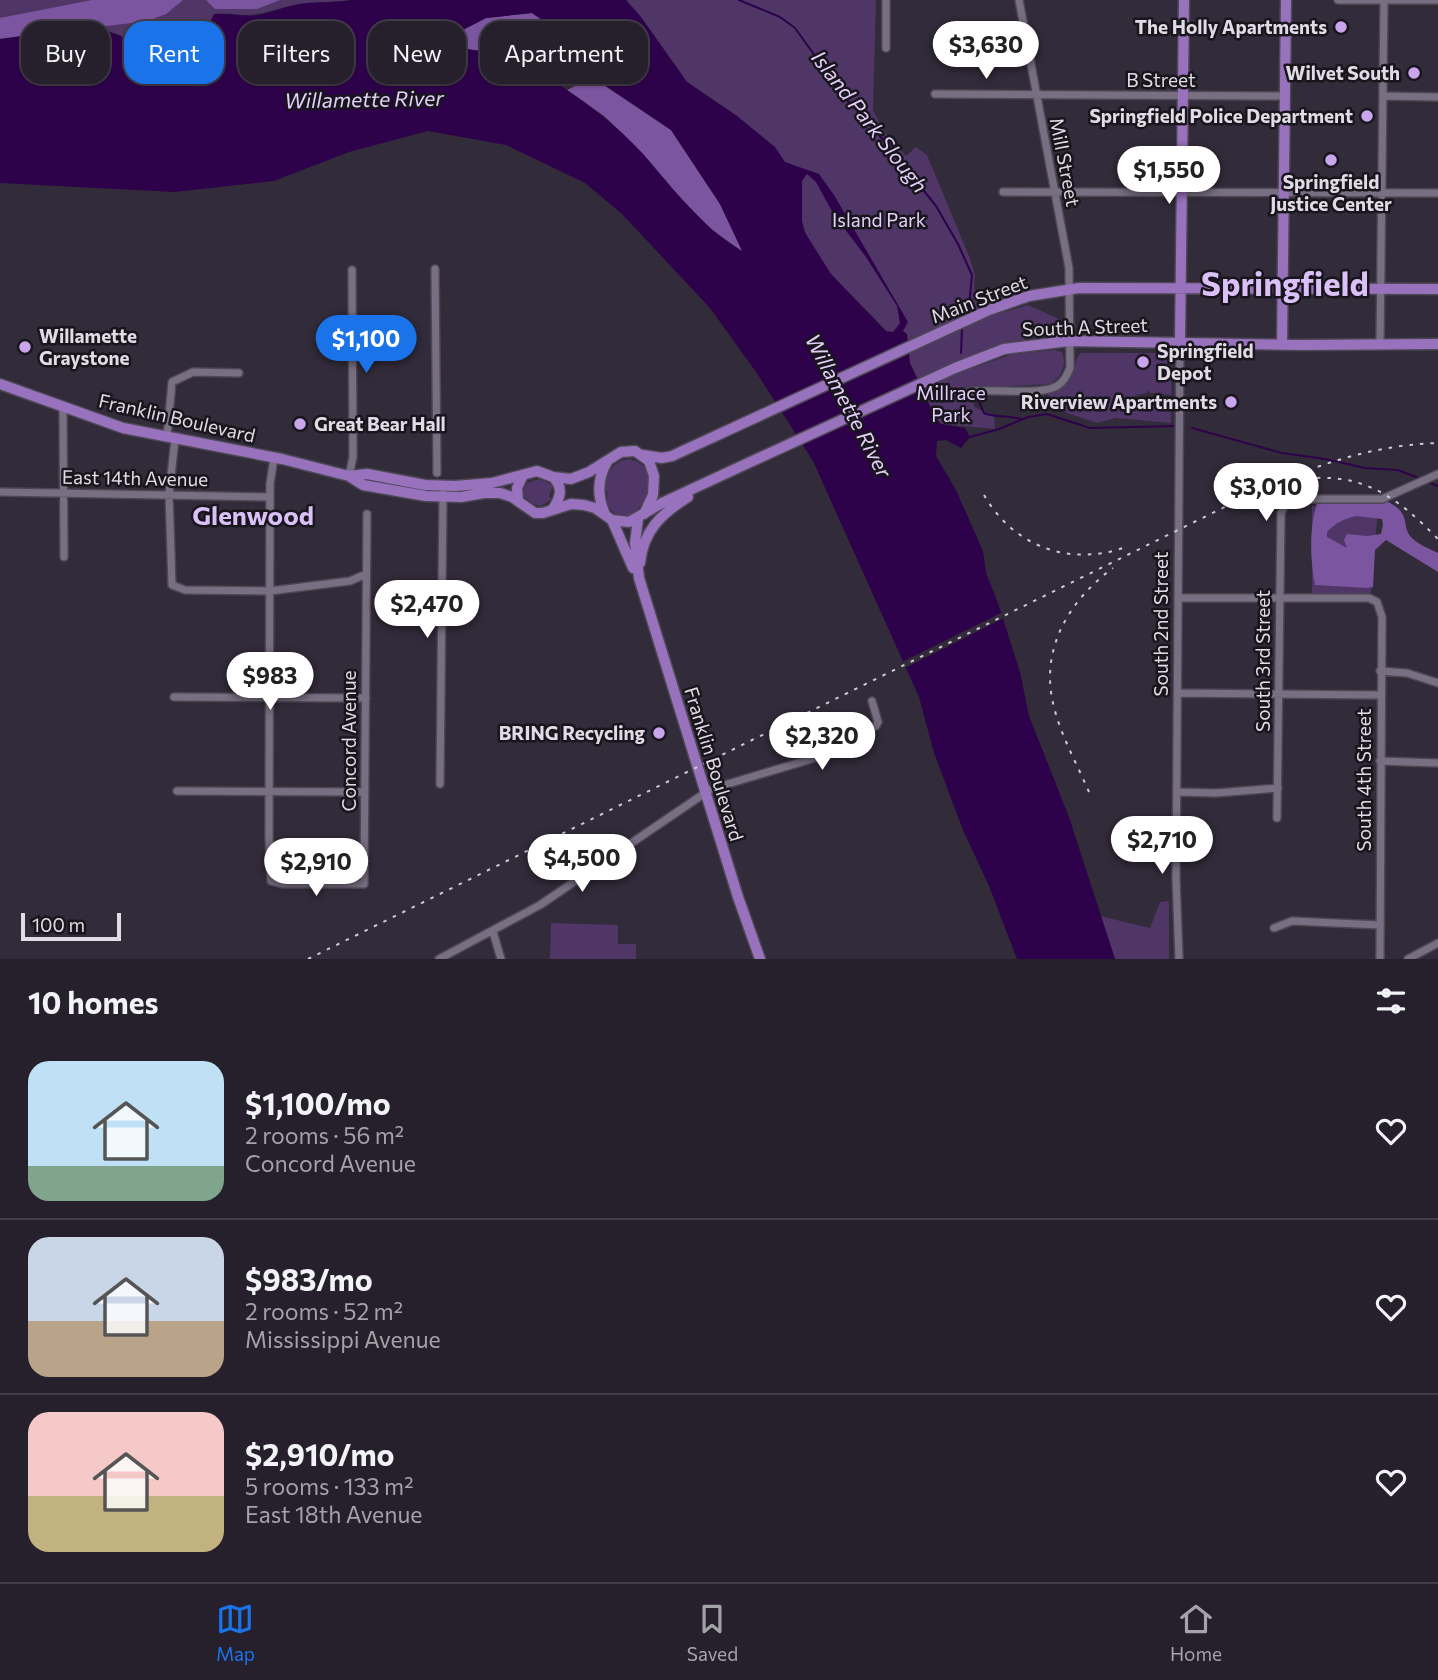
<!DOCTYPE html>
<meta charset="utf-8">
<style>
:root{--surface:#26202c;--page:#322d38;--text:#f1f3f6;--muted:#a4a3a9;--line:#423e48;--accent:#1a73e8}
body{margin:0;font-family:Commissioner,sans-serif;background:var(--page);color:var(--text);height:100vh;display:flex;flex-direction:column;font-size:26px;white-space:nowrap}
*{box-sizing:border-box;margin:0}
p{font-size:23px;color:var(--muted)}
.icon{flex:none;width:38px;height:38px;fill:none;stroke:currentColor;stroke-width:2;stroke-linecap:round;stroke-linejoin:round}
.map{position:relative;height:959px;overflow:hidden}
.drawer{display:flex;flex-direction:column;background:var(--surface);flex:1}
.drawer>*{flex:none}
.hud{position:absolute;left:21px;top:21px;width:700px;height:63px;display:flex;gap:14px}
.scale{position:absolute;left:21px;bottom:18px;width:100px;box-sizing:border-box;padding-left:7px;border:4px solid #e0dbe6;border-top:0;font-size:19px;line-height:24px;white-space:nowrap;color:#e0dbe6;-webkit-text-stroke:5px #18151c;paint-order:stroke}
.price{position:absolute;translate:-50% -60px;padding:0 16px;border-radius:24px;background:#fff;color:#222;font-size:23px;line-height:46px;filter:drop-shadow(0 2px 4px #0008)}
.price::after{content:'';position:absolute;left:50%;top:42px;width:21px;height:16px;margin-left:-10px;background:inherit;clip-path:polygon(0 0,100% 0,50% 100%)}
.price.current{background:var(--accent);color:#fff}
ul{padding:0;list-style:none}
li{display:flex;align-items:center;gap:21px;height:175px;padding:0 28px}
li+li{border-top:2px solid var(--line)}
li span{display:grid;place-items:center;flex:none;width:196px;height:140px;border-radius:21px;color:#555}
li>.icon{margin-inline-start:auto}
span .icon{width:84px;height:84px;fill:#fffc;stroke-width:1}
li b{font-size:30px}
h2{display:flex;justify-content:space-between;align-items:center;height:84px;padding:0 28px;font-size:30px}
.tag{padding:0 24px;border-radius:21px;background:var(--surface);box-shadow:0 2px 5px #0004,0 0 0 2px var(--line);font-size:24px;line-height:63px}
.tag.current{background:var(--accent);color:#fff}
.tab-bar{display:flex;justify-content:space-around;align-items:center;height:98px;border-top:2px solid var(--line);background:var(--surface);font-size:19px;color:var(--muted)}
.tab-bar a{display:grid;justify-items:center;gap:4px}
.tab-bar .current{color:var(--accent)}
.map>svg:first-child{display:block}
.green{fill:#4f3667}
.forest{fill:#7b559f;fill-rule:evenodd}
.water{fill:#2e024a;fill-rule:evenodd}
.pier{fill:#322b3a}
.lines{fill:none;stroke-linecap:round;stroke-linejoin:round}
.stream{stroke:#2e024a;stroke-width:2}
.minor-casing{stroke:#4d4754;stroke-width:10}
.major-casing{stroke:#4d4754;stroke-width:13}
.minor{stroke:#786f82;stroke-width:7}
.major{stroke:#9872bc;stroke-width:10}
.rail{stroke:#cec9d4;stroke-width:2;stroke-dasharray:3.5 7;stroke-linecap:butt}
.poi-dot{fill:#c9a5ee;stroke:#18151c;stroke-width:2.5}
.labels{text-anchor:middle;stroke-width:5;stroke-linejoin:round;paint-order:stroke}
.poi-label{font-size:19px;font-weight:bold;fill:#e0dbe6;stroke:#18151c;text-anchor:end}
.street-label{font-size:19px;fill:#e0dbe6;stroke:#18151c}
.park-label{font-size:19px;fill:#e2cff8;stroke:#18151c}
.water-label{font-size:21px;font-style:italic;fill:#e3cff9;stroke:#18151c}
.district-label{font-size:26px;font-weight:bold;fill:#dac0f7;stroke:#18151c}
.town-label{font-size:33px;font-weight:bold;fill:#dac0f7;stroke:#18151c}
</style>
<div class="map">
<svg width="1438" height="959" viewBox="0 0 1438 959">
<rect width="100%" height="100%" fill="#322b3a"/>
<!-- green -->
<path class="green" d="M0 0H352C336 2 322 2 307 3 279 6 256 20 229 13L210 22 175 31 170 37 151 45 137 42 94 26 0 39Z
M626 0H876L873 110 883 130 906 156 916 147 927 155 969 256 975 275 974 290 1018 289V292L987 305 990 316 1028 305 1059 319 1060 334C1020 337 991 349 955 364L958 373 1013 354 1055 350 1062 352C1067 365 1062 377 1050 384L971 388 974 407 994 415 995 429 941 424 935 417C924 392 914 367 898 345 867 304 816 274 802 221L737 116 687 82 641 17Z
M1080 353H1169L1172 395 1150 393 1148 389 1147 393 1135 395 1134 405H1171V423L1116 418 1097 423 1067 413 1059 405 1048 401V393C1076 387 1070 370 1080 353Z
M630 459C677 472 629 540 609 507 606 503 608 497 607 491L604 488C607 472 613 461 630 459Z
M539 479 553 485 549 496 552 499 541 506 531 503 522 494 527 483Z
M1312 506 1378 507 1371 593H1312Z
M1169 901V959H1115L1100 916 1150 928 1160 902Z
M551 923 618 925V944H636V959H550Z"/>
<!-- forest -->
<path class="forest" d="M92 0H183L166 14 148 21 0 39V18Z
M206 0H280L257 9H215Z
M532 13 558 31 582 41 593 57 554 59 534 63 510 61 494 53 424 43 451 36 486 18Z
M575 86H605L671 130 720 204 743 252 711 229 672 189 642 153 604 116 567 90Z
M1386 501C1413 513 1400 526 1412 538 1419 545 1430 549 1438 553V572L1386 540 1375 550 1373 587 1367 588 1315 585C1310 559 1309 528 1317 503ZM1356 516 1382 519 1383 525 1381 534 1367 536 1347 534 1344 540 1347 548 1327 537V532C1335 523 1344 519 1356 516Z"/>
<!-- water -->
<path class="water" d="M352 0H626L641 17 687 82 737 116 775 147 785 162 819 174 834 195 908 322 903 331 907 334 910 363 935 417 941 424 965 428 970 437 961 448 946 440 937 441 936 456 956 490 983 551 986 573 998 603 1020 672 1029 716 1069 817 1115 959H1017L989 886 963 830 934 753 919 697 813 461 756 372 710 308 622 214 585 183 506 145 428 131 349 152 274 181 174 192 0 183V39L94 26 137 42 151 45 170 37 175 31 187 25 210 22 214 14C229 13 242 17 258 15 274 12 290 4 307 3 322 2 337 2 352 0ZM532 13 558 31 582 41 592 57 554 59 534 63 510 61 494 53 426 43 451 36 486 18ZM575 65 671 130 720 204 742 251C701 227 674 189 643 154 615 123 582 99 547 77ZM807 174 816 182 834 215 866 257 897 306 900 323 893 332 886 331 880 325 831 274 804 231 802 221V181Z"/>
<!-- pier -->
<path class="pier" d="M1005 611 1006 617 903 669 900 663Z"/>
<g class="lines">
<!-- stream -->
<path class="stream" d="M739 0 780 17 795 28 846 99 871 125 936 206 958 244 972 275 969 306 961 315V319
M961 353 962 328
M976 395 984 413C995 418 1009 415 1021 419
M1192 428 1282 453 1325 459 1365 468 1398 470 1421 479
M970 437 999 429 1028 417 1047 414 1090 428 1177 426
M1426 481 1438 486"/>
<defs>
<path id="minor" d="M886 0V48
M1338 0H1438
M935 94 1285 96
M1383 96 1438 97
M1003 192 1438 193
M435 269 437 473
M1380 345 1384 0
M969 392C991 388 1041 396 1057 386 1064 382 1067 375 1070 368L1069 268 1019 0
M63 408 64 557
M167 437 172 382 193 372 239 373
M175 439 169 494 172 585 185 590 270 591 350 581 366 574
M274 458 270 484 269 837 271 881 283 884H364L367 514
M349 476 353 457 352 270
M0 492 269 497
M1178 598H1369L1377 602 1382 617 1380 959
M1380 671 1407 673 1438 683
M1178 693 1380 695
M174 697 366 698
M1380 761 1438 763
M440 784 443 494
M177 791 365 792
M1177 792 1216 793 1278 788
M1277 818 1281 513 1285 505 1301 499H1382L1438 474
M1274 928 1292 921 1380 925
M493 932 501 959
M439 959 540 905 711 789 845 749C852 734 861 731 876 726L878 722 872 701
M1179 959 1176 878 1180 341
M1408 959 1438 943"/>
<path id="major" d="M1054 337 1065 335 1069 327
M1180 341 1184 0
M1282 345 1286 0
M0 384 123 428 282 459 349 476 367 474 425 485 455 486 492 483 537 471 553 477 571 479 589 472 621 452 635 451 649 461 654 476 653 495 644 514
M643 455 662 458 672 456 989 310 1029 296 1079 288 1438 289
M349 476 363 485 426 496 461 497 484 493H500L512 497 535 513H543L571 504 584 505 595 508 612 520 629 522 662 503 746 464 955 368 1004 349 1069 341 1302 345 1438 344
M518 501 517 488 523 475
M553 509C560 498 564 488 553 477
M605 514C597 496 597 479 607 462
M638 519 635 543 639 578 738 897 760 959
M612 520 633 568
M640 563C643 531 661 514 688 497"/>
</defs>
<!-- minor casing -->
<use href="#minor" class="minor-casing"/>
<!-- major casing -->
<use href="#major" class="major-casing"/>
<!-- minor -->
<use href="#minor" class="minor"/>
<!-- major -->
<use href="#major" class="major"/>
<!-- rail -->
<path class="rail" d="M1296 480C1360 470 1395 495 1438 539
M984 495C1014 547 1070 567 1126 547
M1089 792C1077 764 1061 736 1054 707 1039 651 1068 601 1113 568
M308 959 1249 495C1310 467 1370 445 1438 443"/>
</g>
<!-- markers -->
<g class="poi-dot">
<circle cx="1341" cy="27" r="7"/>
<circle cx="1414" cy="73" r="7"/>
<circle cx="1367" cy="116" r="7"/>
<circle cx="1331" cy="160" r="7"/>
<circle cx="25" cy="347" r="7"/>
<circle cx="1143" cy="362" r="7"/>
<circle cx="1231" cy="402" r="7"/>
<circle cx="300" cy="424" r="7"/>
<circle cx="659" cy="733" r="7"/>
</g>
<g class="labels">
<!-- poi labels -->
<g class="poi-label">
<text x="1327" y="34">The Holly Apartments</text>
<text x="1400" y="80">Wilvet South</text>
<text x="1353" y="123">Springfield Police Department</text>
<text x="1331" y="189" text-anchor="middle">Springfield<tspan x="1331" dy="22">Justice Center</tspan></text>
<text x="39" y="343" text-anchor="start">Willamette<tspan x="39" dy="22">Graystone</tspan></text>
<text x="1157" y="358" text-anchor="start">Springfield<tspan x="1157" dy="22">Depot</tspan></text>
<text x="1217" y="409">Riverview Apartments</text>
<text x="314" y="431" text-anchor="start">Great Bear Hall</text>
<text x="645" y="740">BRING Recycling</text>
</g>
<!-- street labels -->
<g class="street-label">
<text x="1161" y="87">B Street</text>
<text transform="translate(1065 162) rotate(79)" y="7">Mill Street</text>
<text transform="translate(979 299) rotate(-21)" y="7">Main Street</text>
<text transform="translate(1085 327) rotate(-2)" y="7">South A Street</text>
<text transform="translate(177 418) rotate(13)" y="7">Franklin Boulevard</text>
<text transform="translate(135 478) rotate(1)" y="7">East 14th Avenue</text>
<text transform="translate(1161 624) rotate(-90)" y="7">South 2nd Street</text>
<text transform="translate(1263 661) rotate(-90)" y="7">South 3rd Street</text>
<text transform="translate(349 741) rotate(-90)" y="7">Concord Avenue</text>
<text transform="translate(714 764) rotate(73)" y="7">Franklin Boulevard</text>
<text transform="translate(1364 780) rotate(-90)" y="7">South 4th Street</text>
</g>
<!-- park labels -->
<g class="park-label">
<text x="879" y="227">Island Park</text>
<text x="951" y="400">Millrace<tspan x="951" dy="22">Park</tspan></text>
</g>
<!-- water labels -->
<g class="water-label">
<text transform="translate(364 100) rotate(-1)" y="7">Willamette River</text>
<text transform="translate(869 122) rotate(52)" y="7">Island Park Slough</text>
<text transform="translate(848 406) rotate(62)" y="7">Willamette River</text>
</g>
<!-- district labels -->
<g class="district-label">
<text x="253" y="525">Glenwood</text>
</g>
<!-- town labels -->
<g class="town-label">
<text x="1285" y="296">Springfield</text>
</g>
</g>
</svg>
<div class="scale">100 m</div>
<b class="price" style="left:986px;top:81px">$3,630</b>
<b class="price" style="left:1169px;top:206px">$1,550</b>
<b class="price current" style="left:366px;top:375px">$1,100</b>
<b class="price" style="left:1266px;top:523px">$3,010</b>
<b class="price" style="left:427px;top:640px">$2,470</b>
<b class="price" style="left:270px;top:712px">$983</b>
<b class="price" style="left:822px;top:772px">$2,320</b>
<b class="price" style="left:1162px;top:876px">$2,710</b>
<b class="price" style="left:582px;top:894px">$4,500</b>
<b class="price" style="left:316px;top:898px">$2,910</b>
<div class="hud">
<a class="tag">Buy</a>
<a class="tag current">Rent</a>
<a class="tag">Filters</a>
<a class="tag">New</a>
<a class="tag">Apartment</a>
</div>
</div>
<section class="drawer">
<h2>10 homes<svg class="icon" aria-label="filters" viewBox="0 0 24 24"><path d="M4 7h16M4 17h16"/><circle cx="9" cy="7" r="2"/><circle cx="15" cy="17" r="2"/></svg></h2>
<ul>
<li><span style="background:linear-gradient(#bfe0f5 75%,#7fa58c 0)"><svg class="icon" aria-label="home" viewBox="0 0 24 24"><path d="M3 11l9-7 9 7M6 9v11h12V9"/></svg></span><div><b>$1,100/mo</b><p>2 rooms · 56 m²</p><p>Concord Avenue</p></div><svg class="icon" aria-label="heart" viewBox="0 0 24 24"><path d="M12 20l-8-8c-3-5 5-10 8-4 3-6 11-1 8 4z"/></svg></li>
<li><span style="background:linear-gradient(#c9d6e8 60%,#b9a48a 0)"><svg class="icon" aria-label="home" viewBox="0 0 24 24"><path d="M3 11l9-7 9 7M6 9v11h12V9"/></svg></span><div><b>$983/mo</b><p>2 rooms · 52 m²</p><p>Mississippi Avenue</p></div><svg class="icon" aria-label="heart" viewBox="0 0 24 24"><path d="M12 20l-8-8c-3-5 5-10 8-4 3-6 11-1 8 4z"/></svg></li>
<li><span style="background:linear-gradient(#f6c9c9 60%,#c2b280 0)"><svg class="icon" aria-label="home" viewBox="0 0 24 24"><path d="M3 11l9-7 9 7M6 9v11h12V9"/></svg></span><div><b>$2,910/mo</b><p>5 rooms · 133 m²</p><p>East 18th Avenue</p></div><svg class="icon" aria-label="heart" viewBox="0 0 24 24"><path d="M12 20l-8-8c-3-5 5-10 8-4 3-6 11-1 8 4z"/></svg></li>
</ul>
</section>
<nav class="tab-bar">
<a class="current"><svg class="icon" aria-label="map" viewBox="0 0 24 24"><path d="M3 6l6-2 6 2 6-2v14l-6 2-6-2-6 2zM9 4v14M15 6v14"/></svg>Map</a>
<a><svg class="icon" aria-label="saved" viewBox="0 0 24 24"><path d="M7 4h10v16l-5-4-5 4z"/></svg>Saved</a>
<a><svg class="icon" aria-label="home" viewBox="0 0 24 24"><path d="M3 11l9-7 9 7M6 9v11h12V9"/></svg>Home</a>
</nav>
